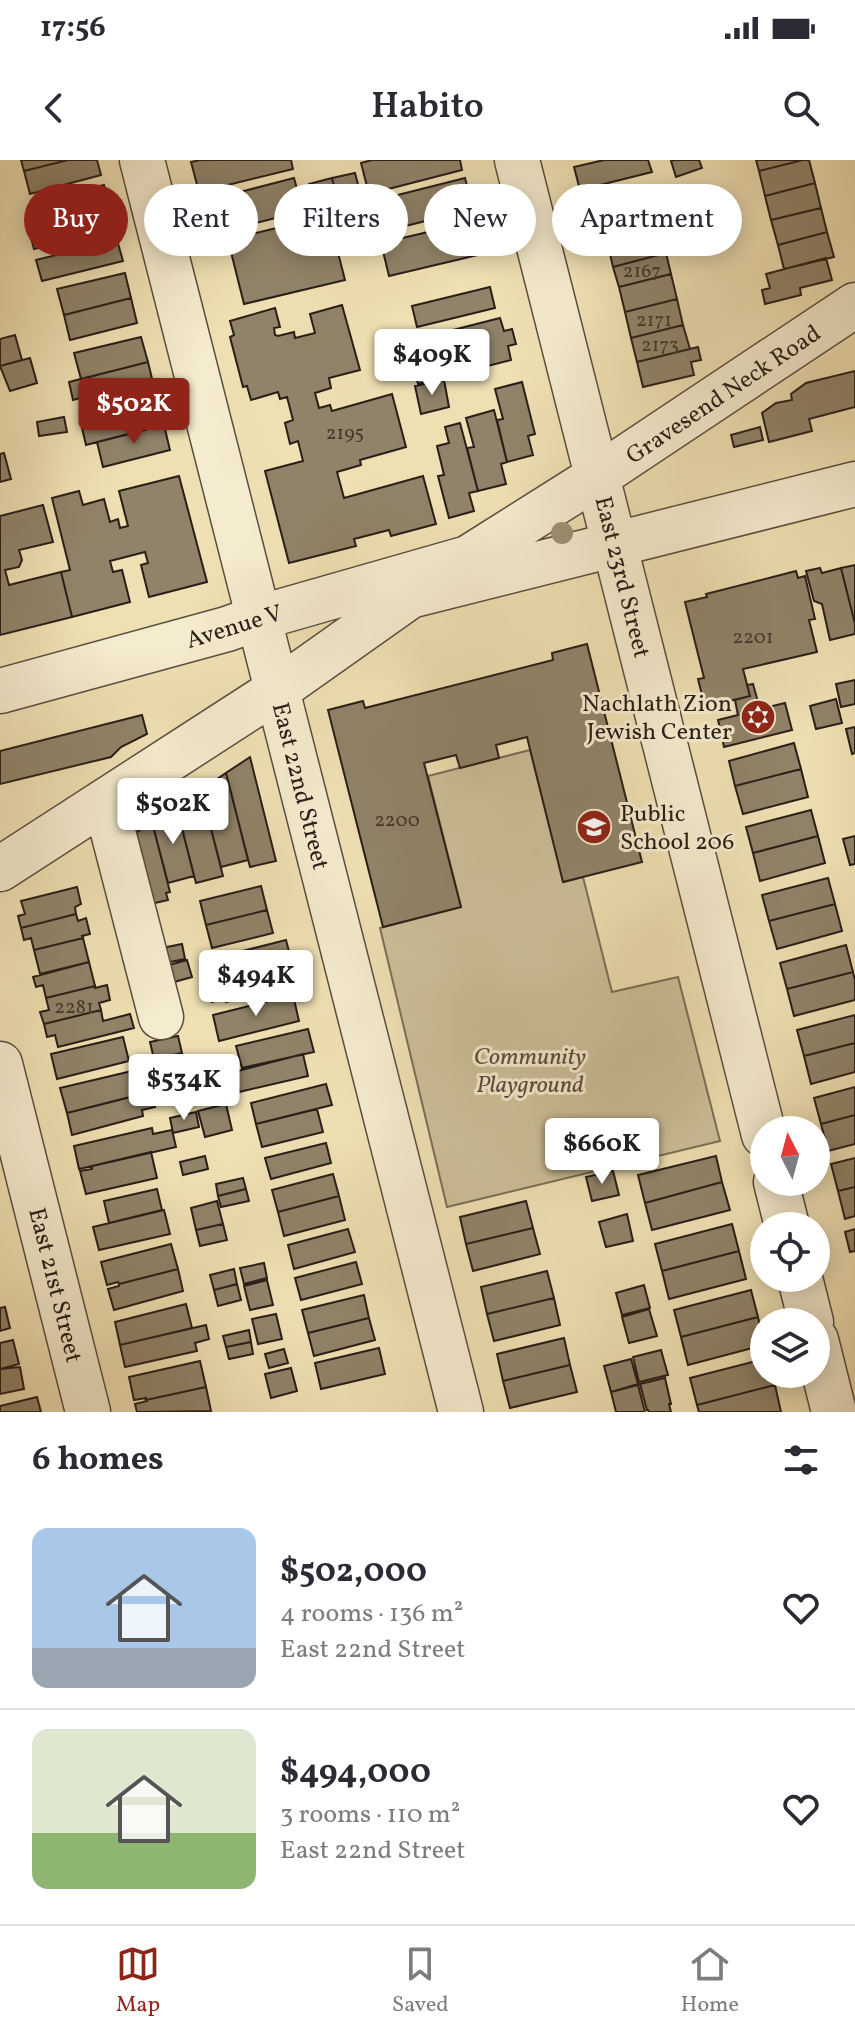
<!DOCTYPE html>
<meta charset="utf-8">
<style>
:root{--surface:#fff;--page:#f7f7f7;--text:#2b2b33;--muted:#7c7c81;--line:#e1e1e2;--accent:#8f2418}
body{margin:0;font-family:Vollkorn,serif;background:var(--page);color:var(--text);height:100vh;display:flex;flex-direction:column;font-size:30px;white-space:nowrap}
*{box-sizing:border-box;margin:0}
p{font-size:26px;color:var(--muted)}
.icon{flex:none;width:44px;height:44px;fill:none;stroke:currentColor;stroke-width:2;stroke-linecap:round;stroke-linejoin:round}
.map{position:relative;height:1252px;overflow:hidden}
.details{display:flex;flex-direction:column;background:var(--surface);flex:1}
.details>*{flex:none}
.banner{position:absolute;left:24px;top:24px;width:808px;height:72px;display:flex;gap:16px}
.needle{width:52px;rotate:354deg}
.tools{position:absolute;left:750px;top:956px;display:grid;gap:16px}
.tools a{display:grid;place-items:center;width:80px;height:80px;border-radius:50%;background:var(--surface);box-shadow:0 4px 20px #0003;font-size:40px}
.price{position:absolute;translate:-50% -68px;padding:0 18px;border-radius:8px;background:#fff;color:#222;font-size:26px;line-height:52px;filter:drop-shadow(0 2px 4px #0008)}
.price::after{content:'';position:absolute;left:50%;top:48px;width:24px;height:18px;margin-left:-12px;background:inherit;clip-path:polygon(0 0,100% 0,50% 100%)}
.price.on{background:var(--accent);color:#fff}
ul{padding:0;list-style:none}
li{display:flex;align-items:center;gap:24px;height:200px;padding:0 32px}
li+li{border-top:2px solid var(--line)}
li span{display:grid;place-items:center;flex:none;width:224px;height:160px;border-radius:16px;color:#555}
li>.icon{margin-inline-start:auto}
span .icon{width:96px;height:96px;fill:#fffc;stroke-width:1}
li b{font-size:34px}
h2{display:flex;justify-content:space-between;align-items:center;height:96px;padding:0 32px;font-size:34px}
.chip{padding:0 28px;border-radius:36px;background:var(--surface);box-shadow:0 4px 20px #0003;font-size:28px;line-height:72px}
.chip.on{background:var(--accent);color:#fff}
.status{display:flex;justify-content:space-between;align-items:center;height:56px;padding:0 40px;background:var(--surface);direction:ltr}
.status svg{height:22px;fill:currentColor}
header{display:flex;justify-content:space-between;align-items:center;height:104px;padding:0 32px;background:var(--surface);font-size:36px;font-weight:600}
.dock{display:flex;justify-content:space-around;align-items:center;height:112px;border-top:2px solid var(--line);background:var(--surface);font-size:22px;color:var(--muted)}
.dock a{display:grid;justify-items:center;gap:4px}
.dock .on{color:var(--accent)}
.map>svg:first-child{display:block}
.green{fill:#cdbf99;stroke:#7b6e58;stroke-width:2}
.building{fill:#908369;stroke:#291e18;stroke-width:2}
.lines{fill:none;stroke-linecap:round;stroke-linejoin:round}
.minor-casing{stroke:#5a4e3f;stroke-width:47}
.minor{stroke:#f5ebce;stroke-width:44}
.tree{fill:#9d9073}
.labels{text-anchor:middle;stroke-width:6;stroke-linejoin:round;paint-order:stroke}
.number-label{font-size:20px;fill:#43372c}
.street-label{font-size:24px;fill:#291e18;stroke:#f5ebce}
.poi-label{font-size:24px;fill:#291e18;stroke:#f5ebce;text-anchor:end}
.park-label{font-size:24px;font-style:italic;fill:#5a4e3f;stroke:#f5ebce}
</style>
<div class="status"><b>17:56</b><svg viewBox="0 0 49 12"><path d="M0 12V9h3v3zM5 12V6h3v6zM10 12V3h3v9zM15 12V0h3v12zM26 1h20v11H26zM47 4h2v5h-2z"/></svg></div>
<header><svg class="icon" aria-label="back" viewBox="0 0 24 24"><path d="M15 5l-7 7 7 7"/></svg>Habito<svg class="icon" aria-label="search" viewBox="0 0 24 24"><circle cx="10" cy="10" r="6"/><path d="M15 15l6 6"/></svg></header>
<div class="map">
<svg width="855" height="1252" viewBox="0 0 855 1252">
<rect width="100%" height="100%" fill="#efe0b3"/>
<filter id="stains"><feTurbulence type="fractalNoise" baseFrequency=".0025" numOctaves="4"/><feColorMatrix values="0 0 0 0 .2 0 0 0 0 .09 0 0 0 0 .02 0 0 0 .5 -.17"/></filter>
<radialGradient id="worn" r=".72"><stop offset=".6" stop-color="#630" stop-opacity="0"/><stop offset="1" stop-color="#630" stop-opacity=".3"/></radialGradient>
<!-- green -->
<path class="green" d="M530 590 564 722 583 717 612 832 678 817 720 981 447 1047 380 768 461 747 428 616Z"/>
<!-- building -->
<path class="building" d="M21 0H68L24 11Z
M68 0H97L101 15 30 34 24 11Z
M200 0H291L293 9 199 32 191 2Z
M372 0H460L462 10 369 34 361 3Z
M604 0H648L652 12 580 30 574 7Z
M675 0H699L702 8 676 17 671 1Z
M756 0H803L759 11Z
M803 0H809L815 23 765 36 759 11Z
M355 13 362 40 339 46 332 18Z
M294 18 303 51 209 75 203 50 215 47 213 39Z
M332 18 339 46 315 52 309 24Z
M465 18 473 49 378 73 370 42Z
M815 23 821 48 771 60 765 36Z
M104 25 109 47 37 65 31 42Z
M649 25 655 49 602 62 596 38Z
M362 40 368 64 345 70 339 46Z
M109 47 114 68 34 89 28 67Z
M821 48 827 72 778 85 771 60Z
M655 49 660 72 608 85 602 62Z
M325 56 333 86 336 85 345 120 244 144 228 80Z
M475 61 482 94 389 116 381 83Z
M660 72 666 93 613 107 608 85Z
M827 72 834 97 784 109 778 85Z
M117 80 123 101 42 121 36 100Z
M666 93 671 114 619 127 613 107Z
M826 98 832 120 800 128 801 135 765 144 762 130 770 128 766 114Z
M125 113 131 138 64 155 57 129Z
M671 114 677 139 625 152 619 127Z
M490 127 495 148 417 167 412 146Z
M131 138 137 163 70 180 64 155Z
M677 139 683 165 631 178 625 152Z
M342 145 360 210 329 218 331 228 315 233 319 248 330 245 332 251 392 234 406 287 360 300 361 305 337 312 344 338 423 316 436 364 391 376 389 370 354 379 356 386 289 403 265 311 303 301 298 281 290 284 285 263 293 260 287 237 280 239 278 232 251 240 247 226 243 227 230 177 234 175 230 161 275 148 280 167 274 168 275 175 278 176 294 172 295 178 315 173 310 154Z
M500 158 504 171 512 169 516 184 508 186 511 200 418 224 412 199 398 203 394 185Z
M683 165 690 189 637 202 631 178Z
M15 175 22 200 0 206V179Z
M141 177 148 202 81 219 74 193Z
M698 187 701 200 691 202 694 215 643 227 637 202Z
M30 198 37 223 10 231 0 206Z
M148 202 154 227 82 245 80 238 73 240 69 222Z
M855 211V247L809 259 812 271 769 282 762 253 776 243 792 240 791 234 806 223Z
M444 220 449 247 421 254 415 226Z
M522 222 535 274 528 276 533 295 507 302 497 260 503 259 495 229Z
M158 240 164 265 86 285 82 268 93 266 90 256Z
M494 250 507 302 501 304 506 324 478 331 467 288 474 287 466 258Z
M64 257 67 272 39 276 37 262Z
M460 263 478 331 469 333 474 351 449 358 438 316 444 315 437 286 449 283 445 267Z
M164 265 170 290 103 307 97 282Z
M760 267 763 280 734 287 731 275Z
M4 293 11 319 0 322V294Z
M179 316 207 422 149 437 141 405 148 403 145 392 110 401 113 412 122 410 130 442 72 457 61 412 70 410 52 338 79 331 83 345 104 339 110 362 118 359 120 368 128 366 119 331Z
M43 345 53 382 19 390 22 400 19 407 5 410 9 425 61 412 72 457 0 475V356Z
M855 405V464L841 408Z
M820 408 822 413 841 408 855 464V474L830 480 822 444 814 441 806 411Z
M796 411 798 418 805 416 815 459 809 460 817 492 743 509 750 536 705 547 698 519 704 518 685 442 707 437 706 434Z
M587 484 642 702 563 722 527 577 496 585 499 598 460 608 456 595 424 603 461 747 383 767 328 550 363 541 365 548 553 500 552 493Z
M855 520V544L841 547 836 524Z
M753 524 760 549 785 543 792 570 724 587 718 560 738 555 735 540 750 536 747 525Z
M836 539 842 563 816 569 810 546Z
M142 555 147 574 121 587 111 597 0 624V591Z
M855 567V593L852 594 846 569Z
M794 583 801 609 735 626 729 601Z
M250 597 276 701 250 707 226 613Z
M801 609 808 637 743 654 735 626Z
M226 613 248 700 221 707 201 630Z
M201 630 223 716 196 723 176 645Z
M176 645 194 716 168 723 152 662Z
M811 650 818 676 753 693 746 667Z
M152 662 170 732 166 733 168 740 146 745 128 678Z
M818 676 825 703 760 721 753 693Z
M855 676V704L850 705 843 679Z
M828 718 835 744 769 761 762 735Z
M261 726 267 750 206 765 200 741Z
M77 727 81 744 75 747 76 754 21 768 18 756 25 754 21 741Z
M835 744 842 771 777 789 769 761Z
M267 750 273 773 212 788 206 765Z
M76 754 78 761 86 758 90 774 82 776 83 778 34 790 31 778 24 780 21 768Z
M83 778 89 802 40 814 34 790Z
M286 780 292 803 221 821 215 798Z
M182 784 185 799 160 804 157 789Z
M846 785 853 812 787 829 780 803Z
M187 800 192 817 167 824 162 807Z
M89 802 95 826 46 838 43 825 36 827 33 817Z
M281 806 287 827 226 842 225 838 212 842 207 824Z
M853 812 855 820V840L794 856 787 829Z
M107 825 110 840 99 843 101 850 44 864 40 852 49 850 46 838 95 826V828Z
M293 835 299 861 219 881 213 855Z
M101 850 103 861 130 854 134 868 58 887 55 875 47 877 44 864Z
M855 855V883L804 896 797 870Z
M308 869 314 892 242 908 236 886Z
M178 876 182 893 154 899 150 882Z
M123 877 129 901 57 919 51 894Z
M855 883V912L811 924 804 896Z
M303 894 308 916 239 932 234 912Z
M132 911 138 935 67 953 60 928Z
M326 924 332 945 256 964 251 943Z
M855 927V955L821 964 814 938Z
M151 932 155 947 142 950 143 956 72 975 67 953Z
M226 944 232 970 205 977 198 951Z
M317 949 323 972 262 987 256 964Z
M196 952 199 967 173 973 170 958Z
M855 955V984L828 991 821 964Z
M152 968 153 974 172 970 176 987 79 1009 74 986Z
M326 983 331 1003 271 1019 265 998Z
M151 992 157 1018 86 1034 80 1011 92 1009V1006Z
M205 996 208 1009 183 1015 180 1002Z
M716 996 722 1022 645 1043 638 1015Z
M855 998V1027L838 1031 831 1004Z
M613 1011 619 1035 592 1041 586 1017Z
M333 1014 339 1036 278 1052 272 1030Z
M243 1018 246 1029 218 1036 216 1024Z
M722 1022 730 1050 652 1070 645 1043Z
M855 1027V1056L845 1059 838 1031Z
M157 1029 162 1050 109 1063 104 1041Z
M246 1029 249 1041 221 1047 218 1036Z
M339 1036 345 1060 284 1076 278 1052Z
M217 1041 223 1064 196 1070 191 1048Z
M526 1041 533 1068 466 1084 460 1057Z
M164 1050 170 1074 99 1090 93 1067Z
M627 1054 633 1081 606 1087 599 1062Z
M223 1064 227 1080 200 1086 196 1070Z
M732 1064 739 1091 662 1111 655 1084Z
M533 1068 540 1094 473 1111 466 1084Z
M348 1069 355 1092 294 1109 288 1085Z
M855 1069V1091L850 1092 845 1072Z
M171 1084 178 1109 119 1124 118 1122 107 1125 101 1102Z
M739 1091 746 1119 669 1139 662 1111Z
M356 1102 362 1124 301 1140 295 1118Z
M264 1103 267 1118 244 1124 240 1108Z
M178 1109 183 1131 114 1150 108 1129 119 1126V1124Z
M234 1109 237 1124 214 1130 210 1115Z
M547 1111 554 1138 487 1154 481 1127Z
M267 1120 273 1145 250 1150 244 1126Z
M237 1124 241 1140 218 1146 214 1130Z
M644 1125 650 1148 622 1155 616 1133Z
M751 1130 758 1157 681 1177 674 1150Z
M364 1135 369 1158 308 1173 302 1150Z
M554 1138 560 1165 494 1181 487 1154Z
M186 1144 192 1168 120 1185 115 1162Z
M5 1147 10 1168 0 1171V1148Z
M649 1149 657 1176 629 1183 622 1157Z
M276 1154 282 1179 258 1184 252 1159Z
M758 1157 764 1185 688 1205 681 1177Z
M369 1158 375 1180 314 1196 308 1173Z
M206 1165 209 1179 195 1183 197 1191 125 1207 120 1185Z
M249 1170 251 1182 226 1187 223 1176Z
M564 1178 570 1205 503 1221 497 1194Z
M13 1180 19 1204 0 1209V1183Z
M251 1182 253 1194 229 1199 226 1187Z
M379 1188 385 1214 321 1229 315 1203Z
M284 1189 288 1203 269 1208 265 1194Z
M661 1190 668 1215 639 1222 633 1197Z
M631 1199 638 1224 611 1232 604 1206Z
M764 1199V1214H772L775 1225 697 1245 690 1218Z
M200 1201 206 1227 146 1240V1238L134 1240 129 1217Z
M570 1205 577 1232 510 1248 503 1221Z
M20 1207 24 1229 0 1234V1209Z
M291 1208 297 1231 271 1238 265 1214Z
M665 1218 671 1244H669L671 1252H649L648 1250H647L640 1224Z
M638 1225 645 1252H616L611 1232Z
M775 1225 781 1252H699L697 1245Z
M206 1227 211 1251 137 1252 135 1244 147 1241 146 1240Z
M37 1237 41 1252H0V1246Z"/>
<g class="lines">
<defs>
<path id="minor" d="M142 0 461 1252
M517 0 764 975
M0 531 227 469 258 458 468 398 598 316 855 145
M105 641 161 857
M0 709 277 530 410 436 855 324
M0 904 88 1252
M776 1022 787 1066
M800 1118 811 1162
M816 1180 834 1252"/>
</defs>
<!-- minor casing -->
<use href="#minor" class="minor-casing"/>
<!-- minor -->
<use href="#minor" class="minor"/>
</g>
<!-- trees -->
<circle class="tree" cx="562" cy="373" r="11"/>
<!-- icons -->
<defs>
<symbol id="synagogue-disc" viewBox="-11 -11 22 22"><circle r="9.5" fill="#8f2418" stroke="#f5ebce"/><path d="M0-6.5L5.6 3.2H-5.6ZM0 6.5L5.6-3.2H-5.6Z" fill="#fff"/></symbol>
<symbol id="school-disc" viewBox="-11 -11 22 22"><circle r="9.5" fill="#8f2418" stroke="#f5ebce"/><path d="M0-5L7-2L0 1L-7-2ZM-4 1L0 2.5L4 1V4Q0 6-4 4Z" fill="#fff"/></symbol>
</defs>
<g fill-rule="evenodd">
<use href="#synagogue-disc" x="738" y="537" width="40" height="40"/>
<use href="#school-disc" x="574" y="647" width="40" height="40"/>
</g>
<g class="labels">
<!-- number labels -->
<g class="number-label">
<text x="642" y="117">2167</text>
<text x="654" y="166">2171</text>
<text x="660" y="191">2173</text>
<text x="345" y="279">2195</text>
<text x="753" y="483">2201</text>
<text x="397" y="666">2200</text>
<text x="74" y="853">2281</text>
</g>
<!-- street labels -->
<g class="street-label">
<text transform="translate(723 234) rotate(-34)" y="8">Gravesend Neck Road</text>
<text transform="translate(623 417) rotate(76)" y="8">East 23rd Street</text>
<text transform="translate(234 466) rotate(-17)" y="8">Avenue V</text>
<text transform="translate(301 626) rotate(76)" y="8">East 22nd Street</text>
<text transform="translate(56 1125) rotate(76)" y="8">East 21st Street</text>
</g>
<!-- poi labels -->
<g class="poi-label">
<text x="732" y="551">Nachlath Zion<tspan x="732" dy="28">Jewish Center</tspan></text>
<text x="620" y="661" text-anchor="start">Public<tspan x="620" dy="28">School 206</tspan></text>
</g>
<!-- park labels -->
<g class="park-label">
<text x="530" y="904">Community<tspan x="530" dy="28">Playground</tspan></text>
</g>
</g>
<rect width="100%" height="100%" filter="url(#stains)"/>
<rect width="100%" height="100%" fill="url(#worn)"/>
</svg>
<div class="tools">
<a><svg class="needle" viewBox="-14 -14 28 28"><path d="M0-13l5 13h-10z" fill="#e53935"/><path d="M0 13l5-13h-10z" fill="#7c7c81"/></svg></a>
<a><svg class="icon" aria-label="locate" viewBox="0 0 24 24"><circle cx="12" cy="12" r="6"/><path d="M12 2v4M12 18v4M2 12h4M18 12h4"/></svg></a>
<a><svg class="icon" aria-label="layers" viewBox="0 0 24 24"><path d="M12 4l9 5-9 5-9-5zM3 14l9 5 9-5"/></svg></a>
</div>
<b class="price" style="left:432px;top:237px">$409K</b>
<b class="price on" style="left:134px;top:286px">$502K</b>
<b class="price" style="left:173px;top:686px">$502K</b>
<b class="price" style="left:256px;top:858px">$494K</b>
<b class="price" style="left:184px;top:962px">$534K</b>
<b class="price" style="left:602px;top:1026px">$660K</b>
<div class="banner">
<a class="chip on">Buy</a>
<a class="chip">Rent</a>
<a class="chip">Filters</a>
<a class="chip">New</a>
<a class="chip">Apartment</a>
</div>
</div>
<section class="details">
<h2>6 homes<svg class="icon" aria-label="filters" viewBox="0 0 24 24"><path d="M4 7h16M4 17h16"/><circle cx="9" cy="7" r="2"/><circle cx="15" cy="17" r="2"/></svg></h2>
<ul>
<li><span style="background:linear-gradient(#a9c7e8 75%,#9aa5b1 0)"><svg class="icon" aria-label="home" viewBox="0 0 24 24"><path d="M3 11l9-7 9 7M6 9v11h12V9"/></svg></span><div><b>$502,000</b><p>4 rooms · 136 m²</p><p>East 22nd Street</p></div><svg class="icon" aria-label="heart" viewBox="0 0 24 24"><path d="M12 20l-8-8c-3-5 5-10 8-4 3-6 11-1 8 4z"/></svg></li>
<li><span style="background:linear-gradient(#dfe7d0 65%,#8fb573 0)"><svg class="icon" aria-label="home" viewBox="0 0 24 24"><path d="M3 11l9-7 9 7M6 9v11h12V9"/></svg></span><div><b>$494,000</b><p>3 rooms · 110 m²</p><p>East 22nd Street</p></div><svg class="icon" aria-label="heart" viewBox="0 0 24 24"><path d="M12 20l-8-8c-3-5 5-10 8-4 3-6 11-1 8 4z"/></svg></li>
</ul>
</section>
<nav class="dock">
<a class="on"><svg class="icon" aria-label="map" viewBox="0 0 24 24"><path d="M3 6l6-2 6 2 6-2v14l-6 2-6-2-6 2zM9 4v14M15 6v14"/></svg>Map</a>
<a><svg class="icon" aria-label="saved" viewBox="0 0 24 24"><path d="M7 4h10v16l-5-4-5 4z"/></svg>Saved</a>
<a><svg class="icon" aria-label="home" viewBox="0 0 24 24"><path d="M3 11l9-7 9 7M6 9v11h12V9"/></svg>Home</a>
</nav>
